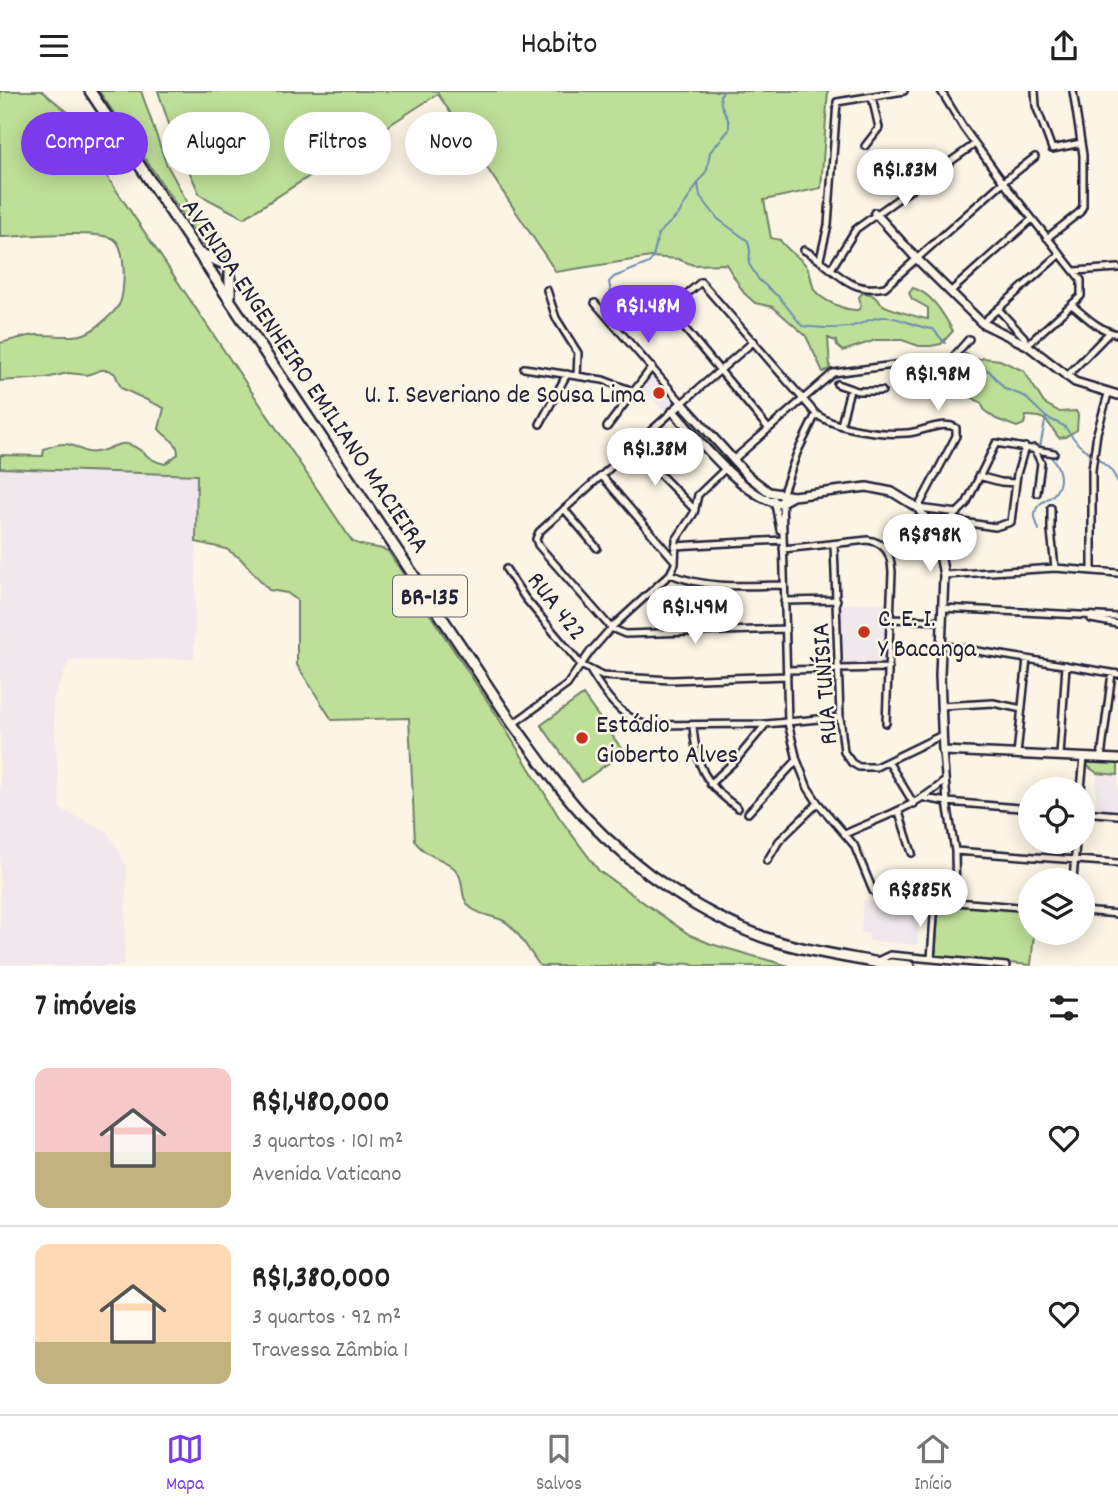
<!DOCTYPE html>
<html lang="pt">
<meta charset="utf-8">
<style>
:root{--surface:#fff;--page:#f6f6f6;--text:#222;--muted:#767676;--line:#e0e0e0;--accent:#7c3aed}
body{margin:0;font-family:Dekko,sans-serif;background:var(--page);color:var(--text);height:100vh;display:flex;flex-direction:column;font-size:26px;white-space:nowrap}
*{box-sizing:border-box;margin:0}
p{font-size:23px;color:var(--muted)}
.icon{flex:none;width:38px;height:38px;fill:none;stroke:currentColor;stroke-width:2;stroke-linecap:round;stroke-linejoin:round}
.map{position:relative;height:875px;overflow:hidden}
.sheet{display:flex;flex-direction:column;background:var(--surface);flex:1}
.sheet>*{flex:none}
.hud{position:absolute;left:21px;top:21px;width:700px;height:63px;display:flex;gap:14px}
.fabs{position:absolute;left:1018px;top:686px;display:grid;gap:14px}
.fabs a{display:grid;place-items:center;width:77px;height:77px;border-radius:50%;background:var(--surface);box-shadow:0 4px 18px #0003;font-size:35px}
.price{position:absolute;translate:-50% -60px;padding:0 16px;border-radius:24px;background:#fff;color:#222;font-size:23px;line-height:46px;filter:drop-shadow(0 2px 4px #0008)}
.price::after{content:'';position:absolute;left:50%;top:42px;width:21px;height:16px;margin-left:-10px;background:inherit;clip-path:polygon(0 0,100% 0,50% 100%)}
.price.active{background:var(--accent);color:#fff}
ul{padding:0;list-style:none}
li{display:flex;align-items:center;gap:21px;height:175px;padding:0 35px}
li+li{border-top:2px solid var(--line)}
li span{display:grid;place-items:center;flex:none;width:196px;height:140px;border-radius:14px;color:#555}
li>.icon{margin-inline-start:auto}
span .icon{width:84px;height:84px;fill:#fffc;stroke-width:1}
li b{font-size:30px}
h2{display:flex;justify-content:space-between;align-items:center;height:84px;padding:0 35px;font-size:30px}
.tag{padding:0 24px;border-radius:32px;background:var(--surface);box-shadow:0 4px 18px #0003;font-size:24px;line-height:63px}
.tag.active{background:var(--accent);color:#fff}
header{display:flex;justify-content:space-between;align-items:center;height:91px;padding:0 35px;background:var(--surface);font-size:32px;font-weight:600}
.dock{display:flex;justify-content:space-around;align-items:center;height:98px;border-top:2px solid var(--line);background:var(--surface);font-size:19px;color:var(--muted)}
.dock a{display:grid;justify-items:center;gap:4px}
.dock .active{color:var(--accent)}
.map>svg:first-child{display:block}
.built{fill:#f0e8ec}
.green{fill:#bedf98;stroke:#70806a;stroke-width:2}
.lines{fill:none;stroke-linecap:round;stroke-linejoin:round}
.stream{stroke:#6c8db0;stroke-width:2}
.street-casing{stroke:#22223b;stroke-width:10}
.secondary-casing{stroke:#22223b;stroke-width:12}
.highway-casing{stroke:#22223b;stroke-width:14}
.street{stroke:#fcf5e5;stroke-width:5}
.secondary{stroke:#fcf5e5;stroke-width:7}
.highway{stroke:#fcf5e5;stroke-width:9}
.poi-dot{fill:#c8321e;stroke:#fcf5e5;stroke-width:2.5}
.labels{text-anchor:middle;stroke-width:5;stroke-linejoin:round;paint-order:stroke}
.shield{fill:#fcf5e5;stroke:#63616e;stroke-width:2}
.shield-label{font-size:24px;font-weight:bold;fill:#22223b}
.street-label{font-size:26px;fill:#22223b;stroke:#fcf5e5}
.poi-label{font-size:26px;fill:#22223b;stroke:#fcf5e5;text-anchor:start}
</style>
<header><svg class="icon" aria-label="menu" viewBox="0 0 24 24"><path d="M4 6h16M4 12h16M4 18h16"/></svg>Habito<svg class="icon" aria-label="share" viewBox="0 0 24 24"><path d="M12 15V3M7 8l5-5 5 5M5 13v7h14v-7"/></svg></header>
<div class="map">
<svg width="1118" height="875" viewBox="0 0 1118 875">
<rect width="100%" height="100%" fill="#fcf5e5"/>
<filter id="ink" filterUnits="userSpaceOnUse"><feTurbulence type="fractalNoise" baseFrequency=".0143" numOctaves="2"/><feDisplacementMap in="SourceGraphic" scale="14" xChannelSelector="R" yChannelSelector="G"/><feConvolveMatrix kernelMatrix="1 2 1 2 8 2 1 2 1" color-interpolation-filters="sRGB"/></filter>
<g filter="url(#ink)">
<!-- built -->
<path class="built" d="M653 281 678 310 665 322 640 294Z
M0 377 198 384 194 568 69 570 53 609 60 718 107 740 127 775 124 875H0Z
M889 512 885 575 843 573 841 569 839 513Z
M1097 682 1118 684V720L1095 718Z
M863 809 920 814 917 854 869 850V843L861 842Z"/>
<!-- green -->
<path class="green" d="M0 0H42L70 23 84 51 352 450C364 458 376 454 388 460L498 626 559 726 599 780 690 844 711 853 789 875H695C685 870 682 874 672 875 666 875 660 872 654 873L656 875H540C531 863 515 834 502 829 492 825 480 824 471 817 459 807 465 793 458 782 449 767 426 768 415 750L409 627 332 629 297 574V509L287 502 269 499 240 467 226 458 196 451 197 384 0 377V364L43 365 44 358C52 355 62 351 71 354 80 357 85 363 96 361 107 360 117 351 127 353 143 356 145 369 165 373L178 363C178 349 166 348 159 338L164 317 121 297 115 283 109 279H101L87 284 68 282 46 287 0 290V252C12 249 24 245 36 244 52 243 69 248 84 243 94 240 115 222 120 212 125 199 127 153 112 147 89 139 27 145 0 146Z
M99 0H141L166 72 191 118 231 160 228 166 219 165 207 159Z
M158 0H828L821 97 764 109 771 147 780 149C787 159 796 164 804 172 812 180 810 189 814 198 820 209 846 220 858 219L861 215 859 206 862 202C874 202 874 206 882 213 886 217 920 227 928 228V217L912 208 909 202 913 197C932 202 944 224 953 240L941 253 931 255H919L902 249H876L843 260 837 255 836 250 828 247 830 278 823 281 806 245 773 216 755 212 744 202 726 173 693 174 678 168 651 166 556 181 438 3 244 127 200 104 173 45Z
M965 262 976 269 984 267 1000 269 1024 280 1044 312 1060 321 1076 320 1078 324 1077 339 1065 346 1059 347C1047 332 1050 325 1026 325L1024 333 1017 336 996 328 985 320 981 312 965 302 968 280 956 273Z
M700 336 771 405 770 407 735 383 695 341Z
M583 604 624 661 582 691 541 634Z
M1087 669 1118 670V684L1097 682 1086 674Z
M939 813 1031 820V842H1034L1031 874 935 866Z"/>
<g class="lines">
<!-- stream -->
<path class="stream" d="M724 0 720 4 721 13 729 31V39L710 61 707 79 698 92 700 105 718 128 748 150 750 160 749 173 759 189 780 207 802 235C818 237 837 239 853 235 866 232 870 226 885 226 902 226 916 237 933 238L945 252
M615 230V222L609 191 614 186 649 172 653 167 658 143 678 124 698 92
M970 271 989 280 1005 298 1024 305 1046 326 1064 335 1079 354 1090 362
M1040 356 1046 326
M1097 367 1111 379 1118 391
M1039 439C1038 434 1034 428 1035 423 1036 411 1046 411 1053 404 1065 392 1060 374 1049 364"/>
<defs>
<path id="street" d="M941 0 963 36 1003 91 1081 189V205L1027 254 1024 246 998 218
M1035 0 1036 15 1052 58 1081 52
M865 55 879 37 872 6
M1047 147 1080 121 1083 115V64L1073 0
M804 159C835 175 846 204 885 196L1003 91 1035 66
M820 168 828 134 837 11 904 0
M831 178 856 138 975 53
M1075 180 1118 177
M547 199 556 227 578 262 577 285
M950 201 1032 128
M595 212 682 312 754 250
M1072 214C1086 226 1100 240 1118 243
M982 232 1060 163
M524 277 603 289 633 300
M1066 286 1109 242
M837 293 857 300H882
M673 320 539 441 536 448 538 454 611 537 625 543 785 538
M816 323 797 362 782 404 788 632 797 669 808 697 818 712 854 754 873 800 879 805 1031 817
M540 333 567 283
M841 334 850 298
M607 336 652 276
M768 337 671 221V216L701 191 816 323C836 338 882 344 907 342 922 341 943 329 956 337V345L918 417 958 422
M634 357 695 419
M1034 357 1041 372 1037 402
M733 369 833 282 902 273 941 280 969 248
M602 385 675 470
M978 385 1001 391 1016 392
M774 408 780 439
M1051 417V440L1055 477
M564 418 597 457
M950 429 995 436 1011 431 1017 383 1025 356
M936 443 966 413 996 352 1054 362
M834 453 840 626 844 661 852 672 859 676H876L942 644
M675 455 783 449
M783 458 868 449C886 452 891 463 892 481L886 632
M506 478 525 507 581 574 602 585 671 589 787 585
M1092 478V379L1097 342 1108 303
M670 483C706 498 745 495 783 494
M944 484 1055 477 1118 482
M784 510 837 509
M943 517 1118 526
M891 528 942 530
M1091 528 1118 533
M941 554 1118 583
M787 579 889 577
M591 581C605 604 619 624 646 634L766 633 840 626
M941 615 993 612 1022 618
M513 633 567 594 590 561 611 537 670 483 675 473 676 449 694 422 698 404 726 377
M693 635C696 675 705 694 738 717
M943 660 947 711 955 760 956 812
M1017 663 1027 568
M1060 665 1066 574
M1101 667 1112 582
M889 672 914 713
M710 693 736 669 766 633
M1081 698 1084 666
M925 707 947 711 1031 718
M899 721 912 762
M1083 721 1118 724
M748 722 797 669
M845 743C882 726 913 717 945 690
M955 760 1118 772
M767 770 779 750 818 712
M1073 789 1076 751
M1083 820 1118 823
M931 868 935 810
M875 871 890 864 1006 875"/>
<path id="secondary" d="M875 122 917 168 982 232 1027 254 1075 291 1118 304
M793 405 780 412C747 410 695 345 673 320L682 312 748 385 769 401 793 405 867 396 892 401 918 417 936 443 944 484 940 584 943 660 1118 668"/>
<path id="highway" d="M90 0 513 633C536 664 558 697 585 726 636 780 704 827 775 850 814 862 855 867 895 875
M202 163 222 172
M230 182V205
M891 873 909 875"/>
</defs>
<!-- street casing -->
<use href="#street" class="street-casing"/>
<!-- secondary casing -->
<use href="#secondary" class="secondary-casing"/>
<!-- highway casing -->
<use href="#highway" class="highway-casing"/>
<!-- street -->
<use href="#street" class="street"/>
<!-- secondary -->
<use href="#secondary" class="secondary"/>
<!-- highway -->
<use href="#highway" class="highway"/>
</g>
</g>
<!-- markers -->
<g class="poi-dot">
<circle cx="659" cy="302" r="7"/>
<circle cx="864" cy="541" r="7"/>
<circle cx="582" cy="647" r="7"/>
</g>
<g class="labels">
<!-- shield labels -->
<rect class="shield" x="393" y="484.5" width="74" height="41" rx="5"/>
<g class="shield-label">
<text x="430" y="513">BR-135</text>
</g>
<!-- street labels -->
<g class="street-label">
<text transform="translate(307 284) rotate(56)" y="9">AVENIDA ENGENHEIRO EMILIANO MACIEIRA</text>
<text transform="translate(558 514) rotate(52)" y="9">RUA 422</text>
<text transform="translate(823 593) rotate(-94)" y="9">RUA TUNÍSIA</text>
</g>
<!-- poi labels -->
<g class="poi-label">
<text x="645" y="311" text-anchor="end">U. I. Severiano de Sousa Lima</text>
<text x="878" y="535">C. E. I.<tspan x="878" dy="30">Y Bacanga</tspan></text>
<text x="596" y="641">Estádio<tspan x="596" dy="30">Gioberto Alves</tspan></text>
</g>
</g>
</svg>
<div class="fabs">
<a><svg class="icon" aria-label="locate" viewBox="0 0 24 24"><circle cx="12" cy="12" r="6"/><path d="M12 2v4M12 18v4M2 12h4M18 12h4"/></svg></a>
<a><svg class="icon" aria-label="layers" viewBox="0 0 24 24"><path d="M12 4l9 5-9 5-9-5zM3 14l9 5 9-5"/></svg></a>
</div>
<b class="price" style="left:905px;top:118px">R$1.83M</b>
<b class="price active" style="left:648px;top:254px">R$1.48M</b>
<b class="price" style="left:938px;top:322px">R$1.98M</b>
<b class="price" style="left:655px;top:397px">R$1.38M</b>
<b class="price" style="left:930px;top:483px">R$898K</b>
<b class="price" style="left:695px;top:555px">R$1.49M</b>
<b class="price" style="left:920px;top:838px">R$885K</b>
<div class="hud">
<a class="tag active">Comprar</a>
<a class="tag">Alugar</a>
<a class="tag">Filtros</a>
<a class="tag">Novo</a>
</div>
</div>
<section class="sheet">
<h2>7 imóveis<svg class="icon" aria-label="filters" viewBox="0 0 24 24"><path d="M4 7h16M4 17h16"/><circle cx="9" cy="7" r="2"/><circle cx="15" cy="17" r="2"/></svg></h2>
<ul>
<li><span style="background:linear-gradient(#f6c9c9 60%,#c2b280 0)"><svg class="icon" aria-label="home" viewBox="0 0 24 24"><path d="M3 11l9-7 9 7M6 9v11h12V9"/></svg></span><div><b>R$1,480,000</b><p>3 quartos · 101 m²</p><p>Avenida Vaticano</p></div><svg class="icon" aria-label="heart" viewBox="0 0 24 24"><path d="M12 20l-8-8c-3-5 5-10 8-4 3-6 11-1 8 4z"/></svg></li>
<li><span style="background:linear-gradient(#ffd9b3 70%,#c2b280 0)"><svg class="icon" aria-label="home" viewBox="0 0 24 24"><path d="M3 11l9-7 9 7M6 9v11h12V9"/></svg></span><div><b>R$1,380,000</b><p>3 quartos · 92 m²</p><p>Travessa Zâmbia 1</p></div><svg class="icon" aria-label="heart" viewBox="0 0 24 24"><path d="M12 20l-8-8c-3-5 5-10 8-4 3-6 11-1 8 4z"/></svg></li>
</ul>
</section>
<nav class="dock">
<a class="active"><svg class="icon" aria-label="map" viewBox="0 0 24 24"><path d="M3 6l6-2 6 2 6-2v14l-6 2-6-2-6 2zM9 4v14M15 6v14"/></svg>Mapa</a>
<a><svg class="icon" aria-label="saved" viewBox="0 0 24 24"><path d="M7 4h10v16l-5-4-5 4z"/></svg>Salvos</a>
<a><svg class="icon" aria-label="home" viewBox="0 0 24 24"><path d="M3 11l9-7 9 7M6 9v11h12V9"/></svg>Início</a>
</nav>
